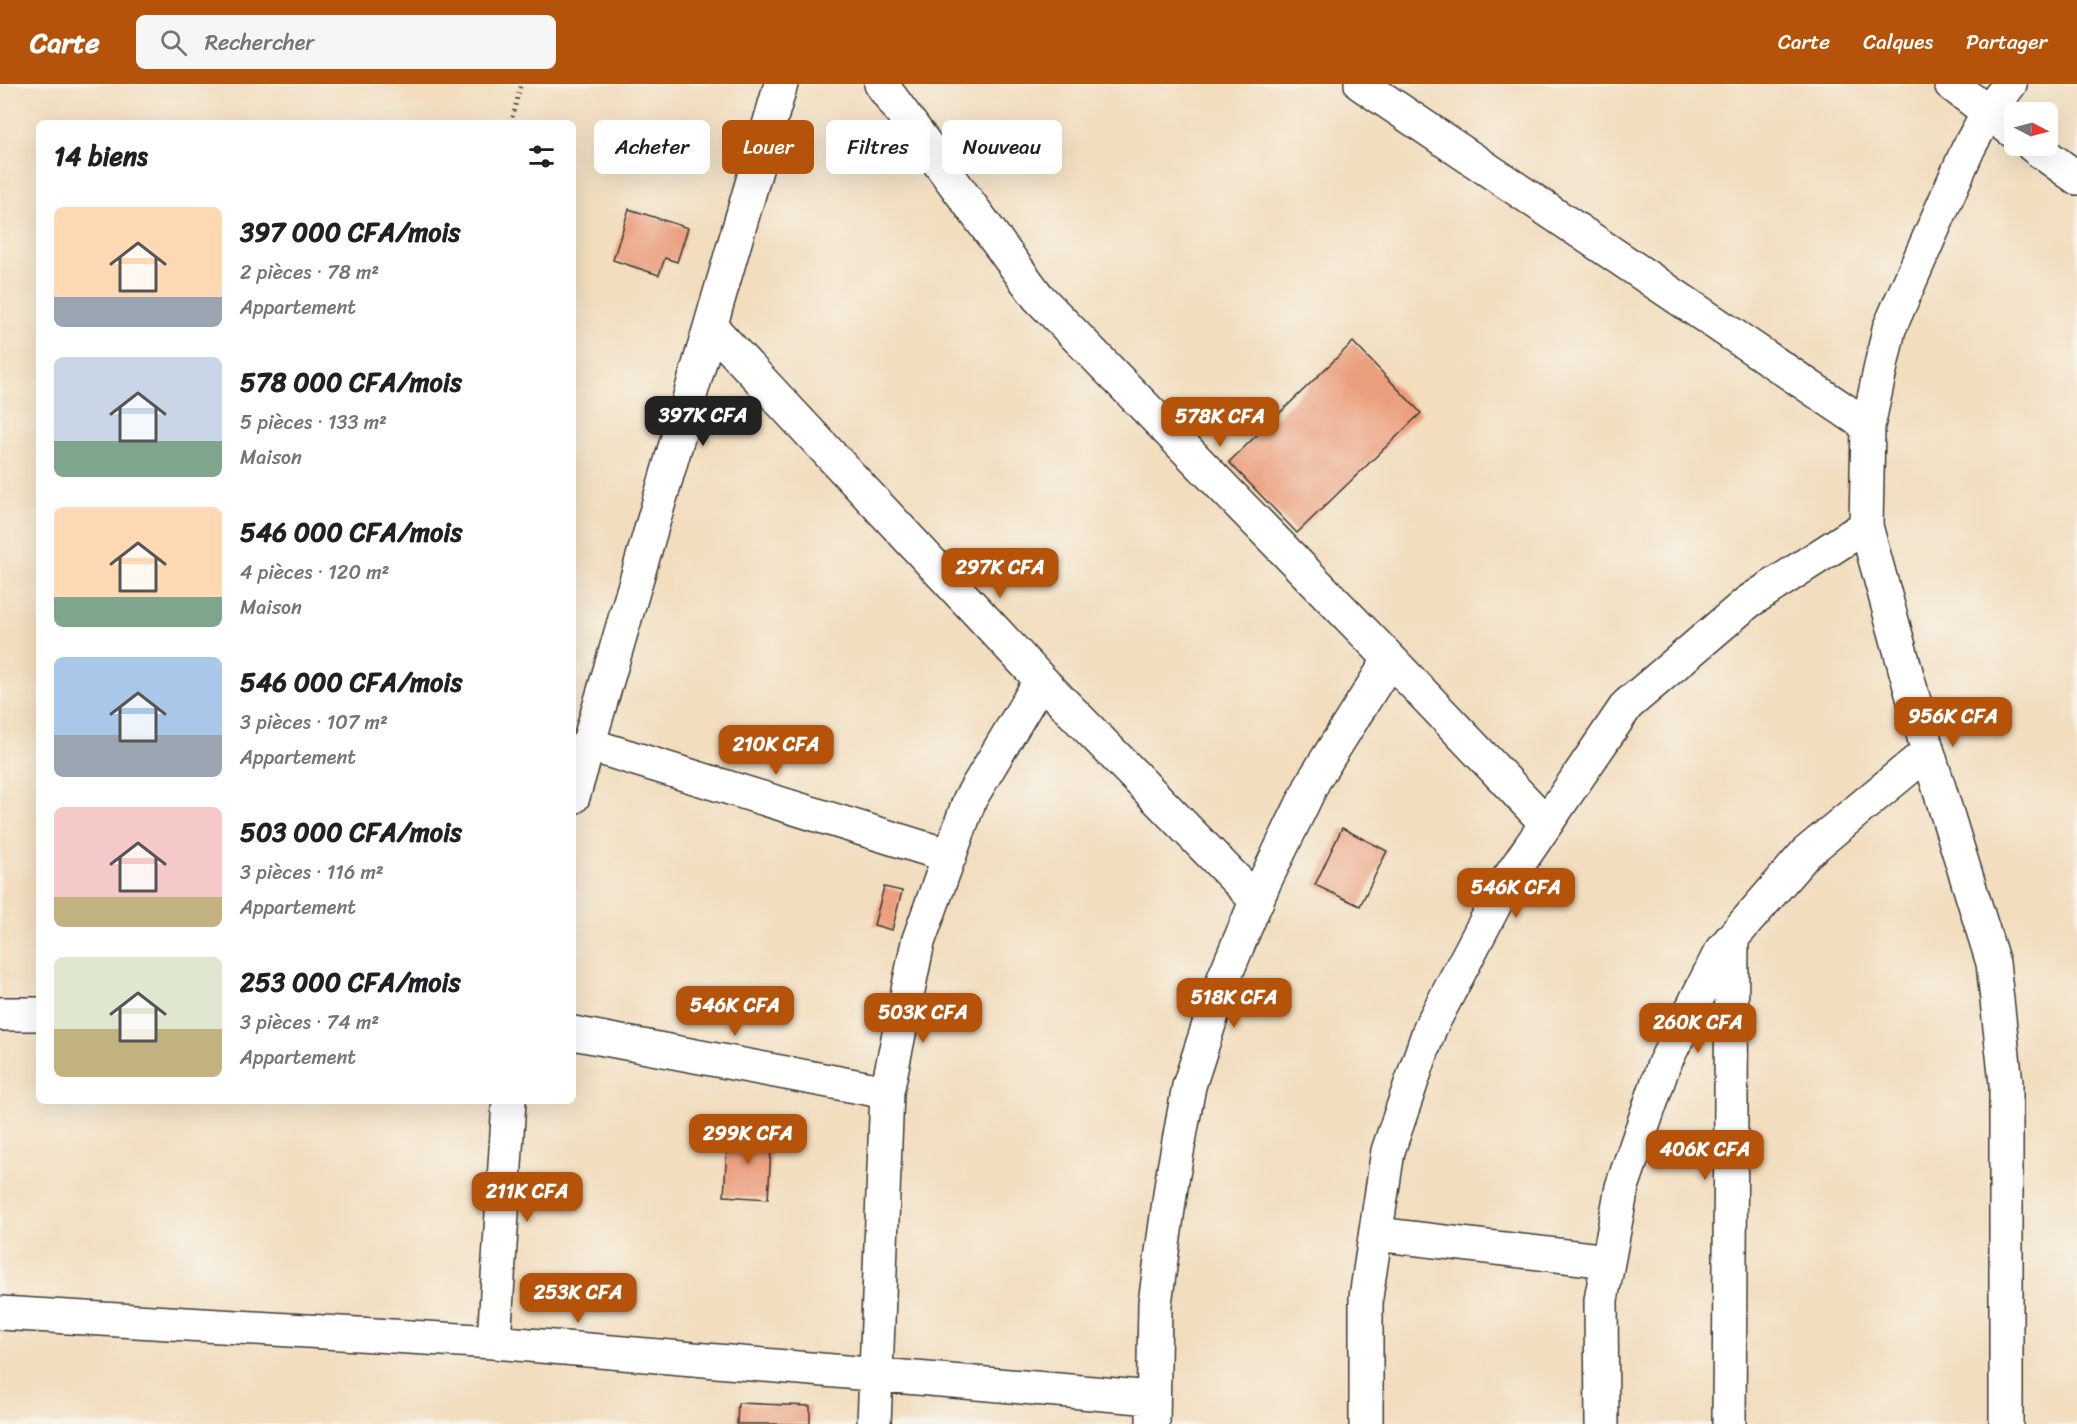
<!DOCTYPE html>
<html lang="fr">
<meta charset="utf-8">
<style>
:root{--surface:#fff;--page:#f6f6f6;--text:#202124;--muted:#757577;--accent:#b45309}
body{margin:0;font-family:Sriracha,sans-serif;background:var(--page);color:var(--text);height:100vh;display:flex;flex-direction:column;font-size:22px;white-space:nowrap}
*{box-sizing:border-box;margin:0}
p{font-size:20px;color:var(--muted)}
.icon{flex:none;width:33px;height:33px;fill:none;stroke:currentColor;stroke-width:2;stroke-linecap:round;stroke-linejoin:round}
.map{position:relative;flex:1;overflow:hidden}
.panel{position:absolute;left:36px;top:36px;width:540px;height:984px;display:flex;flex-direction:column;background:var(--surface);border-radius:9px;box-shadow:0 6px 24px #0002}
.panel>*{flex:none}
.banner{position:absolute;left:594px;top:36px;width:570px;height:54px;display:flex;gap:12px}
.needle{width:39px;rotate:96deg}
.fabs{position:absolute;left:2004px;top:18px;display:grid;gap:12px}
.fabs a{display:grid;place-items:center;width:54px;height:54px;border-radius:9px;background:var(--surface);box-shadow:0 6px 24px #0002;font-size:30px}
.price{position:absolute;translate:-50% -51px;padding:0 14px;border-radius:12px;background:var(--accent);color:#fff;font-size:20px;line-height:39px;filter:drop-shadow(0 2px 3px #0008)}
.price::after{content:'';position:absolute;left:50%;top:36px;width:18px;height:14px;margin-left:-9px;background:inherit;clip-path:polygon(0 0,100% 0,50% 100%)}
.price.active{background:#222;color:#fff}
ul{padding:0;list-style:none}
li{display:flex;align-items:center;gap:18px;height:150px;padding:0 18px}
li span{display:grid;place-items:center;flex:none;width:168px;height:120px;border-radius:9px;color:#555}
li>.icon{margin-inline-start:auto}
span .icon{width:72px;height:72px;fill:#fffc;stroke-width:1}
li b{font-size:26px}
h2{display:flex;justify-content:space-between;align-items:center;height:72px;padding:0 18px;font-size:26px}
.chip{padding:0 21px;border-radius:9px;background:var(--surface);box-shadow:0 6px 24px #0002;font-size:21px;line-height:54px}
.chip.active{background:var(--accent);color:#fff}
header{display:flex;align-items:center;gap:36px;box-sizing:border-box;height:84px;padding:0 30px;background:var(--accent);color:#fff}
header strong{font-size:28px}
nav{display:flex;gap:33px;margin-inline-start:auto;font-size:21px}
.search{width:420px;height:54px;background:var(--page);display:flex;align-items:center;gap:15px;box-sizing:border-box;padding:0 21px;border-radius:9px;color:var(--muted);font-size:22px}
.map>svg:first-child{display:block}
.building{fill:#eb9e7d}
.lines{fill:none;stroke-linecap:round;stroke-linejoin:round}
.minor-casing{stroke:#3c3934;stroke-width:36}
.tertiary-casing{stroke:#3c3934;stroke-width:36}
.path{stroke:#3c3934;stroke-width:4;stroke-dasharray:1.5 4.5;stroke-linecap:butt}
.minor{stroke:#fff;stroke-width:33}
.tertiary{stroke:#fff;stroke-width:33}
</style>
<header>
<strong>Carte</strong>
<div class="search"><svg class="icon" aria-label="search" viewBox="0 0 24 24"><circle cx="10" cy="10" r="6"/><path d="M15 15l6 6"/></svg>Rechercher</div>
<nav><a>Carte</a><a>Calques</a><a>Partager</a></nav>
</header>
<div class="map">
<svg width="2077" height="1340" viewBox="0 0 2077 1340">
<rect width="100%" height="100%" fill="#f7f3e8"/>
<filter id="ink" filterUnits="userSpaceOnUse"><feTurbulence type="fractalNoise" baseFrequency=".0167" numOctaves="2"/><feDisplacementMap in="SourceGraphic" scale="12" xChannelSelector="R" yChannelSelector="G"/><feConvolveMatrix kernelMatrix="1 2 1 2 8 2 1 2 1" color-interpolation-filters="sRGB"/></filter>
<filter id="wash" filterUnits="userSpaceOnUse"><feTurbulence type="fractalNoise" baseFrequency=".008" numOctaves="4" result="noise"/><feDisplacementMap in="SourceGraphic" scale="24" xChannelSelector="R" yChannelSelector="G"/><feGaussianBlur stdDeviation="1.35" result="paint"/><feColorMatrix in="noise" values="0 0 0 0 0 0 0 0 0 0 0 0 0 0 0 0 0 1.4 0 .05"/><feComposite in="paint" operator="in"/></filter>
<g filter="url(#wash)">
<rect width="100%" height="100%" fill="#f2ddbe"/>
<g id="blocks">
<!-- building -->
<path class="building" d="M629 125 688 144 677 178 665 174 659 191 613 176Z
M1353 258 1421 329 1297 449 1229 378Z
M1342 744 1387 767 1360 822 1315 801Z
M884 803 902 807 892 846 874 841Z
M728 1048 772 1050 768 1115 724 1112Z
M738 1319 810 1322V1340H737Z"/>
</g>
</g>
<g filter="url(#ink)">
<use href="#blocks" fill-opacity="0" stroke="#3c3934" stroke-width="1.5"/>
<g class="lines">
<defs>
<path id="minor" d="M881 0 1038 213 1390 575 1546 739
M1361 0 1868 342
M712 244 1041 596 1257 817
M587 660 950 772
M573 713 781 0
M0 930H39
M573 949 887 1008
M1376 1150 1608 1177
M0 1229 494 1258 1152 1314
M494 1258 509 1017
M874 1340 887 1008 918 858 970 715 1041 596
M1153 1340 1155 1219 1172 1096 1189 1002 1224 894 1264 799 1314 696 1390 575
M1366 1340V1213L1388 1067 1430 944 1507 797 1627 621 1748 518 1866 442
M1602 1340 1601 1216 1622 1103 1664 980 1719 871 1732 854 1806 769 1928 668
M1729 1340 1732 854
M2006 1340V999L1993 879 1928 668 1866 442 1868 342 1889 245 1968 65 1988 28 2010 0"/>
<path id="tertiary" d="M1951 0 2014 48
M2033 62 2077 94"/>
</defs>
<!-- minor casing -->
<use href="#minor" class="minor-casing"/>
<!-- tertiary casing -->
<use href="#tertiary" class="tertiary-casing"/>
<!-- path -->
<path class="path" d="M511 39 521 0"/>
<!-- minor -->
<use href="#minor" class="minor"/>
<!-- tertiary -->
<use href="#tertiary" class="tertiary"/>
</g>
</g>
</svg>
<div class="fabs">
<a><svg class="needle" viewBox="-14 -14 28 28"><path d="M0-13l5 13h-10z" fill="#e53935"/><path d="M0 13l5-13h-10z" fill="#757577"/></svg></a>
</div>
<b class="price active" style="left:703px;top:363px">397K CFA</b>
<b class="price" style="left:1220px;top:364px">578K CFA</b>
<b class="price" style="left:1000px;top:515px">297K CFA</b>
<b class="price" style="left:1953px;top:664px">956K CFA</b>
<b class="price" style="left:776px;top:692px">210K CFA</b>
<b class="price" style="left:1516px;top:835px">546K CFA</b>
<b class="price" style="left:1234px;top:945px">518K CFA</b>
<b class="price" style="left:735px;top:953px">546K CFA</b>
<b class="price" style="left:923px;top:960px">503K CFA</b>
<b class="price" style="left:1698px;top:970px">260K CFA</b>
<b class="price" style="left:748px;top:1081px">299K CFA</b>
<b class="price" style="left:1705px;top:1097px">406K CFA</b>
<b class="price" style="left:527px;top:1139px">211K CFA</b>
<b class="price" style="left:578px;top:1240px">253K CFA</b>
<div class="banner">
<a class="chip">Acheter</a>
<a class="chip active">Louer</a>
<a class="chip">Filtres</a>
<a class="chip">Nouveau</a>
</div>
<section class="panel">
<h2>14 biens<svg class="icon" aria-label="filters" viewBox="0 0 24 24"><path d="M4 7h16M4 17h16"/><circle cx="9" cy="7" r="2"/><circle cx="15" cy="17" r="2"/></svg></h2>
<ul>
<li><span style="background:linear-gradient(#ffd9b3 75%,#9aa5b1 0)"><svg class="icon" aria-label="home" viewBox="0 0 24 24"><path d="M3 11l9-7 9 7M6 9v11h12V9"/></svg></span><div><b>397 000 CFA/mois</b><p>2 pièces · 78 m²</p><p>Appartement</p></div></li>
<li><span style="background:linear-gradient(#c9d6e8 70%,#7fa58c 0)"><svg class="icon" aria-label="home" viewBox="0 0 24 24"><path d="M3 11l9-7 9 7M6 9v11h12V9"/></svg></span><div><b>578 000 CFA/mois</b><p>5 pièces · 133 m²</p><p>Maison</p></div></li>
<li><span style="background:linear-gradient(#ffd9b3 75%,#7fa58c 0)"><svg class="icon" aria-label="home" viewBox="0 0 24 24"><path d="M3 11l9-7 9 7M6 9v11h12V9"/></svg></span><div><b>546 000 CFA/mois</b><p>4 pièces · 120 m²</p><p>Maison</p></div></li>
<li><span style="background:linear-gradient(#a9c7e8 65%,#9aa5b1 0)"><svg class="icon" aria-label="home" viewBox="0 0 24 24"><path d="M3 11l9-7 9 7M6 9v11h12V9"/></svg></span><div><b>546 000 CFA/mois</b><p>3 pièces · 107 m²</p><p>Appartement</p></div></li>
<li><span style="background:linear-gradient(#f6c9c9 75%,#c2b280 0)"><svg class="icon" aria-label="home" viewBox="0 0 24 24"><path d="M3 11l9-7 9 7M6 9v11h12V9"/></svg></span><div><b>503 000 CFA/mois</b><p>3 pièces · 116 m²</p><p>Appartement</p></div></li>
<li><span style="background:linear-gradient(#dfe7d0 60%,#c2b280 0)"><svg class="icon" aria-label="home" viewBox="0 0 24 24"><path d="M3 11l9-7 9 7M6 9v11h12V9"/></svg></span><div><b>253 000 CFA/mois</b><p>3 pièces · 74 m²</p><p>Appartement</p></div></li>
</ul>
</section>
</div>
